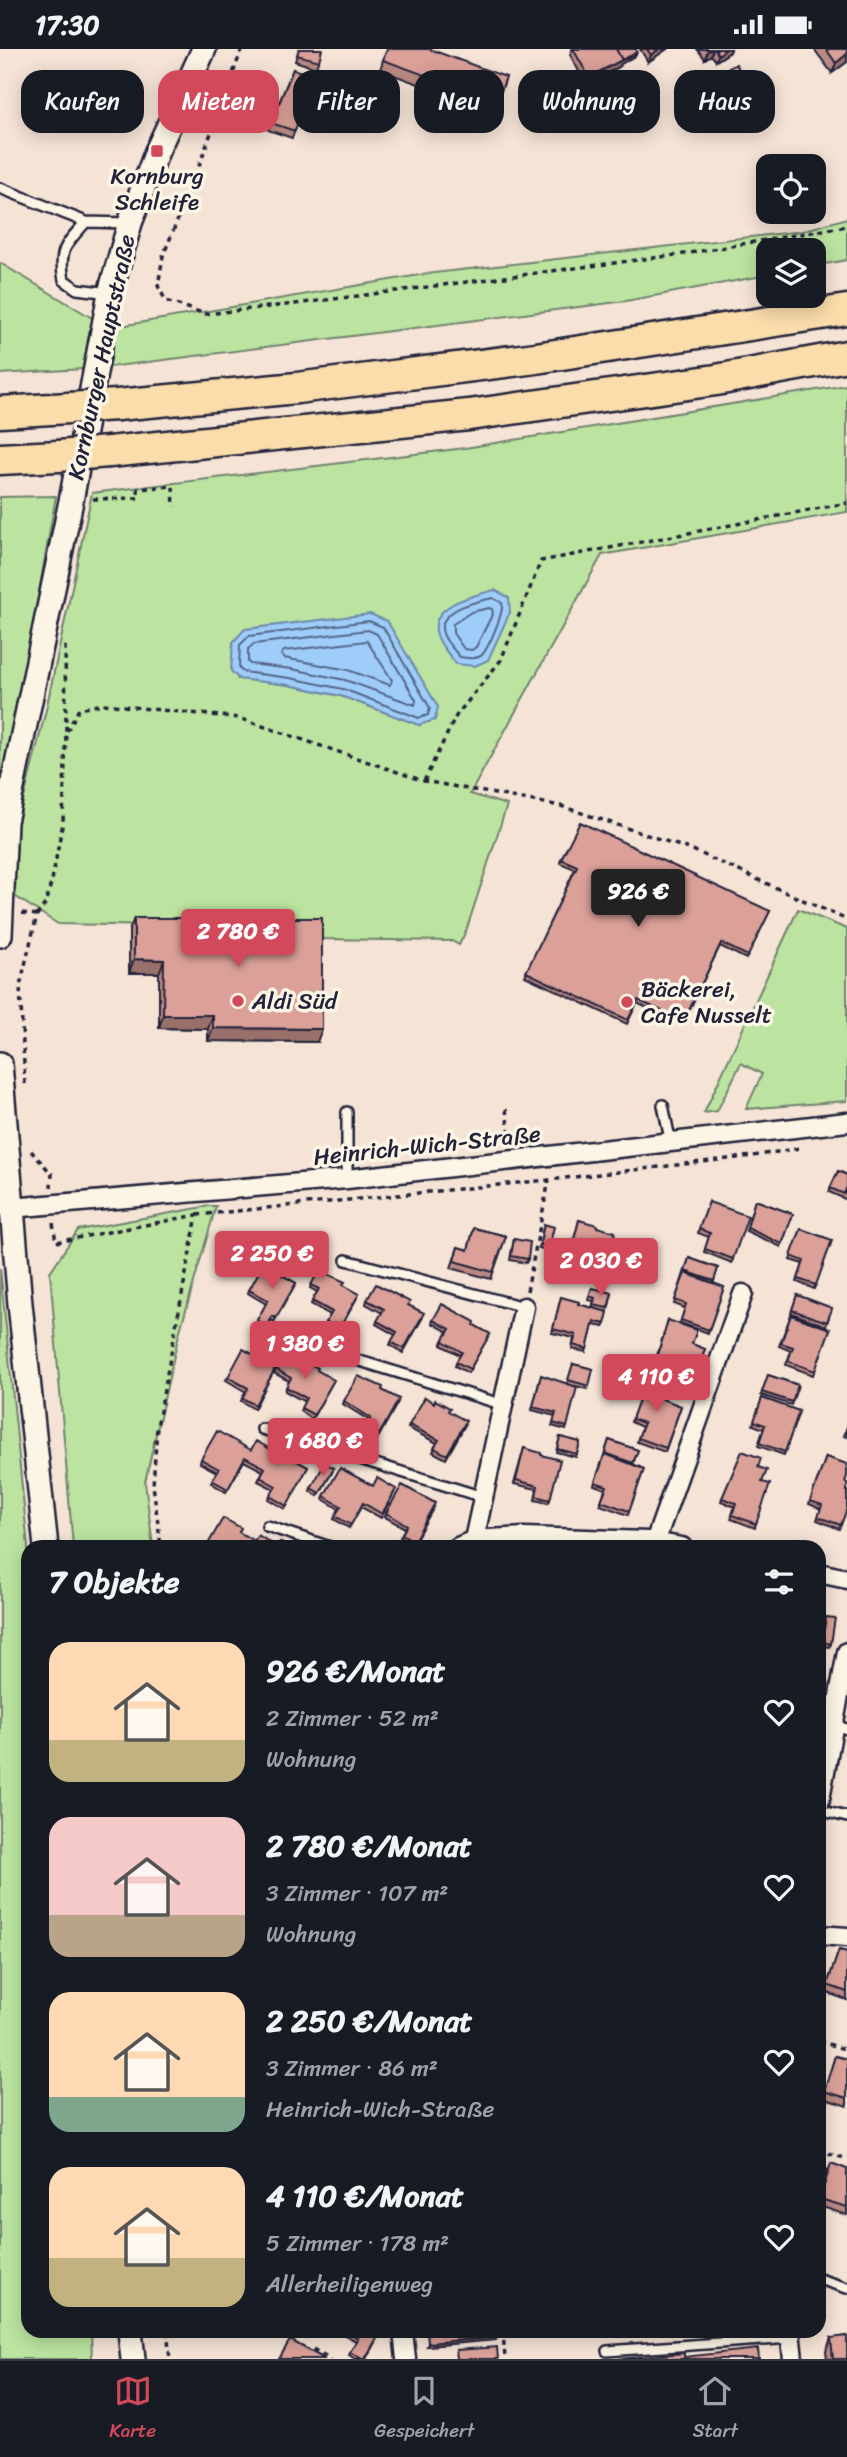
<!DOCTYPE html>
<html lang="de">
<meta charset="utf-8">
<style>
:root{--surface:#171b24;--page:#242831;--text:#f1f3f6;--muted:#9ea1a6;--line:#363941;--accent:#d1495b}
body{margin:0;font-family:Sriracha,sans-serif;background:var(--page);color:var(--text);height:100vh;display:flex;flex-direction:column;font-size:26px;white-space:nowrap}
*{box-sizing:border-box;margin:0}
p{font-size:23px;color:var(--muted)}
.icon{flex:none;width:38px;height:38px;fill:none;stroke:currentColor;stroke-width:2;stroke-linecap:round;stroke-linejoin:round}
.map{position:relative;flex:1;overflow:hidden}
.panel{position:absolute;left:21px;top:1491px;width:805px;height:798px;display:flex;flex-direction:column;background:var(--surface);border-radius:21px;box-shadow:0 4px 18px #0003}
.panel>*{flex:none}
.hud{position:absolute;left:21px;top:21px;width:805px;height:63px;display:flex;gap:14px}
.tools{position:absolute;left:756px;top:105px;display:grid;gap:14px}
.tools a{display:grid;place-items:center;width:70px;height:70px;border-radius:14px;background:var(--surface);box-shadow:0 4px 18px #0003;font-size:35px}
.price{position:absolute;translate:-50% -60px;padding:0 16px;border-radius:7px;background:var(--accent);color:#fff;font-size:23px;line-height:46px;filter:drop-shadow(0 2px 4px #0008)}
.price::after{content:'';position:absolute;left:50%;top:42px;width:21px;height:16px;margin-left:-10px;background:inherit;clip-path:polygon(0 0,100% 0,50% 100%)}
.price.selected{background:#222;color:#fff}
ul{padding:0;list-style:none}
li{display:flex;align-items:center;gap:21px;height:175px;padding:0 28px}
li span{display:grid;place-items:center;flex:none;width:196px;height:140px;border-radius:21px;color:#555}
li>.icon{margin-inline-start:auto}
span .icon{width:84px;height:84px;fill:#fffc;stroke-width:1}
li b{font-size:30px}
h2{display:flex;justify-content:space-between;align-items:center;height:84px;padding:0 28px;font-size:30px}
.tag{padding:0 24px;border-radius:21px;background:var(--surface);box-shadow:0 4px 18px #0003;font-size:24px;line-height:63px}
.tag.selected{background:var(--accent);color:#fff}
.status{display:flex;justify-content:space-between;align-items:center;height:49px;padding:0 35px;background:var(--surface);direction:ltr}
.status svg{height:19px;fill:currentColor}
.tab-bar{display:flex;justify-content:space-around;align-items:center;height:98px;border-top:2px solid var(--line);background:var(--surface);font-size:19px;color:var(--muted)}
.tab-bar a{display:grid;justify-items:center;gap:4px}
.tab-bar .selected{color:var(--accent)}
.map>svg:first-child{display:block}
.green{fill:#bce4a0;stroke:#6f836e;stroke-width:2;fill-rule:evenodd}
.water{fill:#9fcdfa;stroke:#6d89ae;stroke-width:2}
.lines{fill:none;stroke-linecap:round;stroke-linejoin:round}
.shore{stroke:#546687;stroke-width:2}
.lane-casing{stroke:#22223b;stroke-width:14}
.street-casing{stroke:#22223b;stroke-width:23}
.secondary-casing{stroke:#22223b;stroke-width:28}
.highway-casing{stroke:#22223b;stroke-width:35}
.path{stroke:#22223b;stroke-width:3.5;stroke-dasharray:5 5;stroke-linecap:butt}
.lane{stroke:#fcf5e5;stroke-width:9}
.street{stroke:#fcf5e5;stroke-width:18}
.secondary{stroke:#fcf5e5;stroke-width:23}
.highway{stroke:#faddab;stroke-width:30}
.highway-bridge-casing{stroke:#22223b;stroke-width:35;stroke-linecap:butt}
.highway-bridge{stroke:#faddab;stroke-width:30}
.wall{fill:#bc8a84;stroke:#22223b;stroke-width:2}
.shaded-wall{fill:#99716b;stroke:#22223b;stroke-width:2}
.building{fill:#dba199;stroke:#22223b;stroke-width:2}
.poi-dot{fill:#d1495b;stroke:#fcf5e5;stroke-width:2.5}
.labels{text-anchor:middle;stroke-width:7;stroke-linejoin:round;paint-order:stroke}
.poi-label{font-size:23px;fill:#22223b;stroke:#fcf5e5;text-anchor:start}
.street-label{font-size:23px;fill:#22223b;stroke:#fcf5e5}
</style>
<div class="status"><b>17:30</b><svg viewBox="0 0 49 12"><path d="M0 12V9h3v3zM5 12V6h3v6zM10 12V3h3v9zM15 12V0h3v12zM26 1h20v11H26zM47 4h2v5h-2z"/></svg></div>
<div class="map">
<svg width="847" height="2310" viewBox="0 0 847 2310">
<rect width="100%" height="100%" fill="#f5e4d6"/>
<filter id="ink" filterUnits="userSpaceOnUse"><feTurbulence type="fractalNoise" baseFrequency=".0143" numOctaves="2"/><feDisplacementMap in="SourceGraphic" scale="14" xChannelSelector="R" yChannelSelector="G"/><feConvolveMatrix kernelMatrix="1 2 1 2 8 2 1 2 1" color-interpolation-filters="sRGB"/></filter>
<g filter="url(#ink)">
<!-- green -->
<path class="green" d="M847 169V211L814 217V201H768V226L626 252 101 319 0 325V214L109 279 425 225 802 182Z
M847 336V463L602 506 470 745 507 756 466 882 459 896 452 892 320 890 321 880 58 875 13 846 16 781 46 661 92 444 465 399ZM370 565 419 676 341 647 289 636 239 630Z
M56 447 28 604 27 658 0 745V448Z
M798 860 847 880V1052L746 1060 762 1025 741 1014 717 1062 704 1064Z
M209 1157H216L179 1285 145 1433 153 1498H73L50 1223 78 1181Z
M0 1219 28 1498V2282H91L92 2310H0Z"/>
<!-- water -->
<path class="water" d="M495 541 509 549 510 563 488 611 475 617 456 615C449 605 438 594 436 582 432 554 476 546 495 541Z
M370 565 387 572 438 658 435 671 419 676 341 647 289 636 239 630 231 622 233 593 245 580Z"/>
<g class="lines">
<!-- shore -->
<path class="shore" d="M493 549 502 554C504 563 489 598 482 606 476 611 467 609 460 608 454 601 442 589 442 579 443 559 478 552 493 549Z
M489 559 492 560 493 564 476 598 472 601 464 600 453 584V575L471 563Z
M369 572 383 578 430 659 428 666 419 669 343 640 290 629 243 623 239 619 240 596 249 587Z
M368 581 377 585 416 651 415 656 345 631 292 620 250 615 248 613V600L254 595Z
M367 592 392 631 390 636 348 621 284 609 281 606 284 602Z"/>
<defs>
<path id="lane" d="M0 139 86 173 128 174
M86 173C66 195 58 201 64 231L77 240 110 244
M663 1056 671 1095
M347 1063V1130
M346 1211 524 1258
M288 1290 504 1356
M262 1380 483 1448
M267 1477 330 1498
M833 1676 847 1680
M819 1761 847 1768
M819 2230 847 2239
M607 2302 791 2289"/>
<path id="street" d="M11 1159 347 1130 847 1073
M474 1491 524 1258
M655 1493 743 1245
M458 1498 474 1491 524 1488 648 1492 682 1498
M819 1524 847 1530
M819 1755 847 1603
M819 1886 847 1888
M403 2282 406 2310
M790 2282 793 2310"/>
<path id="secondary" d="M0 886 5 773 71 452 110 244 130 174 157 102 204 0
M0 1015 20 1255 46 1498
M130 2282 133 2310"/>
<path id="highway" d="M117 356 297 339 536 309 847 261
M0 363 69 359
M109 403 469 366 716 331 847 307
M0 410 58 407"/>
</defs>
<!-- lane casing -->
<use href="#lane" class="lane-casing"/>
<!-- street casing -->
<use href="#street" class="street-casing"/>
<!-- secondary casing -->
<use href="#secondary" class="secondary-casing"/>
<!-- highway casing -->
<use href="#highway" class="highway-casing"/>
<!-- path -->
<path class="path" d="M242 0 193 133 163 207 158 237 166 252 206 265 295 255 684 205 847 177
M93 450 138 449V440L173 437 174 458
M67 682 79 660 103 655 239 669 424 732 561 757 695 802 847 871
M424 732 456 667 501 611 541 512 847 454
M22 864 37 866
M25 1035 20 937 37 866 45 855 52 831 63 772 66 684 65 592
M506 1060 510 1094
M31 1102 52 1125 51 1138
M197 1166 549 1131 753 1107 800 1099
M53 1174 56 1193 197 1166 157 1378 153 1436 161 1498
M527 1242 549 1131
M819 1992 847 2001
M819 2101 847 2110
M167 2282 170 2310
M503 2282 505 2310
M313 2300 331 2310"/>
<!-- lane -->
<use href="#lane" class="lane"/>
<!-- street -->
<use href="#street" class="street"/>
<!-- secondary -->
<use href="#secondary" class="secondary"/>
<!-- highway -->
<use href="#highway" class="highway"/>
<defs>
<path id="highway-bridge" d="M69 359 117 356
M58 407 109 403"/>
</defs>
<!-- highway-bridge casing -->
<use href="#highway-bridge" class="highway-bridge-casing"/>
<!-- highway-bridge -->
<use href="#highway-bridge" class="highway-bridge"/>
</g>
<!-- wall -->
<path class="wall" d="M299 0H322L316 19 295 12Z
M572 0H636V6L621 15 619 18 586 35 570 6Z
M640 0H667L648 13Z
M697 0H731L730 3 716 12 711 6 705 10Z
M814 0H847V13L832 24Z
M383 11 506 28 487 82 458 71 465 52 380 21Z
M729 19 741 28 734 33 727 23Z
M293 20 330 48 327 54 323 53 320 63 325 64 318 84 297 76 292 89 268 81Z
M357 22 369 26 359 54 347 49Z
M561 810 770 862 746 910 720 897 682 976 637 954 627 975 525 927 575 820 560 814Z
M134 869 317 993 208 992V980L159 979V924H129V882Z
M838 1122 847 1126V1151L829 1143Z
M755 1151 793 1165 781 1198 746 1182Z
M709 1153 733 1210 732 1214 704 1203 709 1188 698 1184Z
M579 1171 597 1178 606 1223 604 1226 590 1223 593 1212 570 1206Z
M474 1179 506 1187 491 1230 451 1219 458 1198 468 1201Z
M543 1179 549 1198 548 1201 539 1199Z
M801 1180 832 1191 814 1240 797 1233 803 1215 790 1211Z
M514 1190 528 1210 526 1214 510 1211Z
M689 1209 718 1219 713 1234 724 1238 708 1284 680 1274 685 1259 674 1255Z
M280 1225 296 1234 274 1273 271 1271 266 1280 256 1275 266 1255 248 1244 249 1241Z
M311 1236H343L359 1245 338 1284 325 1276 330 1266 311 1255 317 1243 310 1239Z
M592 1239 612 1244 604 1278 593 1276 586 1303 572 1300 574 1289 552 1284 561 1248 578 1255 592 1259 594 1252 588 1251Z
M797 1246 832 1259 826 1277 791 1264Z
M367 1251 408 1256 423 1268 403 1304 390 1296 395 1286 376 1275 382 1264 366 1255Z
M791 1266 830 1280 813 1326 786 1316 791 1302 779 1297Z
M433 1271 474 1276 490 1285 468 1324 455 1317 460 1306 441 1296 448 1283 432 1274Z
M668 1271 692 1295 705 1300 689 1346 666 1338 662 1350 681 1357 665 1403 637 1393 642 1378 631 1373 647 1329 661 1335 666 1320 654 1316Z
M258 1311 275 1320 254 1360 241 1352 246 1343 226 1331 228 1328Z
M573 1315 593 1320 587 1340 575 1337 566 1381 552 1377 555 1367 532 1361 540 1330 567 1335Z
M276 1320 317 1321 332 1334 312 1370 300 1362 305 1353 285 1342 289 1332 274 1324Z
M768 1326 798 1336 791 1356 761 1346Z
M382 1341 398 1353 378 1389 365 1382 370 1372 343 1355 344 1352Z
M762 1349 799 1362 784 1406 758 1397 764 1380 753 1376Z
M448 1362 465 1376 446 1410 433 1403 437 1394 408 1379 409 1376Z
M560 1388 580 1393 576 1408 556 1403Z
M609 1391 638 1401 633 1415 644 1420 628 1466 600 1456 605 1440 594 1436Z
M524 1399 541 1406 550 1451 548 1454 535 1451 537 1440 514 1435Z
M251 1401 274 1402 308 1418 285 1460 268 1450 274 1440 258 1432 263 1422 244 1412 226 1443 211 1434 217 1423 200 1414 201 1410Z
M826 1408 845 1433 847 1459 839 1480 817 1471 821 1460 809 1455Z
M758 1418 762 1433 755 1479 731 1470 735 1458 721 1452 722 1449Z
M333 1422 318 1447 310 1442 311 1439Z
M373 1437 394 1444 381 1469 361 1458 349 1479 334 1470 339 1460 323 1450 324 1447Z
M434 1458 413 1495 400 1488 405 1479 385 1468 386 1464Z
M826 1568 831 1595 829 1598 821 1597Z
M839 1901 847 1903V1951L825 1943Z
M835 2007 847 2010V2057L822 2049Z
M847 2120V2166L819 2157V2150L823 2138 822 2141 819 2140V2121Z
M344 2282H381L366 2310H355L349 2306 356 2292 343 2285Z
M831 2289 847 2310H827L826 2302Z"/>
<!-- shaded-wall -->
<path class="shaded-wall" d="M659 0H667L648 13 651 6Z
M712 0H713L711 6 705 10 707 3Z
M726 0H731L730 3 716 12 718 6Z
M637 3 636 6 621 15 619 18 586 35 589 28Z
M847 5V13L832 24 836 14Z
M134 910 164 911 159 924H129Z
M163 966H213L208 980 159 979Z
M213 979 322 980 317 993 208 992Z
M721 2282 720 2286 702 2287 703 2284Z
M745 2282H761L760 2283 744 2285Z
M497 2288 496 2291 427 2297 428 2294Z"/>
<!-- building -->
<path class="building" d="M299 0H322L319 12 297 6Z
M387 0H429L506 28 490 71 462 61 469 42 383 11Z
M573 0H616L622 11 589 28Z
M616 0H636L637 3 620 12 622 11Z
M647 0H659L651 6Z
M715 0H726L718 6Z
M826 0H847V5L836 14Z
M736 15 742 25 735 29 729 19Z
M293 20 334 35 330 48 326 46 320 63 325 64 321 77 299 69 295 82 271 74Z
M357 22 369 26 360 50 348 46Z
M580 773 770 862 748 907 721 894 684 972 638 951 628 971 526 923 577 817 561 810Z
M134 869H322V980L213 979V966H163L164 911 134 910Z
M838 1122 847 1126V1138L844 1145 830 1139Z
M755 1151 793 1165 782 1195 747 1179Z
M709 1153 748 1167 733 1210 705 1200 710 1184 699 1180Z
M579 1171 597 1176V1178L615 1183 606 1223 592 1219 594 1209 571 1203Z
M544 1175 554 1178 549 1198 540 1195Z
M474 1179 506 1187 493 1223 454 1212 458 1198 468 1201Z
M801 1180 832 1191 816 1236 798 1230 804 1212 791 1207Z
M514 1190 530 1193 528 1210 511 1207Z
M689 1209 718 1219 714 1232 685 1222Z
M265 1212 282 1222 280 1225 296 1234 276 1269 272 1267 267 1277 257 1271 268 1251 249 1241Z
M319 1221 345 1233 343 1236 359 1245 339 1280 326 1273 332 1263 312 1252 319 1240 311 1236Z
M685 1224 724 1238 709 1281 681 1271 686 1255 675 1251Z
M376 1235 410 1253 408 1256 424 1264 404 1300 391 1293 397 1283 377 1272 384 1260 367 1251Z
M592 1239 612 1244 608 1259 593 1256 595 1249 589 1247Z
M797 1246 832 1259 827 1273 792 1261Z
M561 1248 579 1253 578 1255 608 1263 605 1275 594 1272 587 1300 573 1296 576 1286 553 1280Z
M442 1255 475 1273 474 1276 490 1285 470 1320 456 1313 462 1303 443 1292 450 1280 433 1271Z
M791 1266 830 1280 815 1322 788 1312 793 1298 781 1294Z
M668 1271 697 1281 692 1295 705 1300 690 1342 662 1332 667 1317 656 1313Z
M243 1300 260 1309 258 1311 275 1320 255 1356 242 1349 248 1339 228 1328Z
M285 1302 318 1319 317 1321 334 1331 314 1366 301 1359 306 1349 286 1338 291 1329 276 1320Z
M573 1315 593 1320 589 1337 568 1331Z
M541 1326 577 1338 567 1378 553 1374 556 1364 533 1358Z
M768 1326 798 1336 792 1353 762 1343Z
M358 1327 383 1338 382 1341 399 1350 379 1386 366 1379 371 1369 344 1352Z
M647 1329 667 1337 662 1350 681 1357 666 1399 638 1389 644 1374 632 1370Z
M425 1348 434 1354 435 1351 450 1359 448 1362 466 1372 447 1406 434 1399 439 1391 409 1376Z
M762 1349 799 1362 785 1403 759 1394 765 1376 754 1372Z
M847 1377V1388L844 1387Z
M217 1382 251 1401 256 1392 274 1402 275 1400 308 1418 287 1457 270 1447 276 1437 260 1428 265 1419 245 1408 228 1440 212 1431 219 1420 201 1410Z
M560 1388 580 1393 577 1405 557 1400Z
M609 1391 638 1401 633 1414 605 1404Z
M524 1399 541 1404V1406L560 1411 550 1451 536 1447 538 1437 516 1431Z
M742 1402 761 1409 758 1418 767 1421 762 1433 770 1435 756 1475 732 1466 736 1454 722 1449Z
M605 1405 644 1420 629 1462 601 1452 607 1437 595 1433Z
M826 1408 847 1415V1427L845 1433 847 1434V1459L841 1476 818 1468 822 1456 810 1452Z
M325 1414 334 1419 320 1444 311 1439Z
M340 1419 373 1437 377 1429 396 1440 382 1465 363 1454 351 1476 335 1467 341 1457 324 1447Z
M402 1436 435 1454 414 1492 402 1485 407 1476 386 1464Z
M223 1469 241 1479 239 1483 254 1492 258 1486 277 1498 280 1493 288 1498H208L207 1497Z
M819 1545H822V1573L819 1574Z
M826 1568 835 1569 831 1595 822 1593Z
M839 1901 847 1903V1943L827 1936Z
M835 2007 847 2010V2049L824 2042Z
M831 2114 847 2120V2158L820 2150Z
M820 2119 828 2121 823 2137 819 2136Z
M346 2282H381L365 2310H362L350 2303 358 2289Z
M427 2282H497V2288L428 2294Z
M703 2282H721L703 2284Z
M847 2287V2310H833L831 2289Z
M290 2291 325 2310H279Z
M497 2298 498 2310H457L456 2301Z
M758 2300 759 2310H619L684 2304V2308Z"/>
</g>
<!-- markers -->
<g class="poi-dot">
<rect x="150" y="95" width="14" height="14" rx="3.5"/>
<circle cx="238" cy="952" r="7"/>
<circle cx="627" cy="953" r="7"/>
</g>
<g class="labels">
<!-- poi labels -->
<g class="poi-label">
<text x="157" y="135" text-anchor="middle">Kornburg<tspan x="157" dy="26">Schleife</tspan></text>
<text x="641" y="948">Bäckerei,<tspan x="641" dy="26">Cafe Nusselt</tspan></text>
<text x="252" y="960">Aldi Süd</text>
</g>
<!-- street labels -->
<g class="street-label">
<text transform="translate(101 308) rotate(-78)" y="8">Kornburger Hauptstraße</text>
<text transform="translate(427 1096) rotate(-6)" y="8">Heinrich-Wich-Straße</text>
</g>
</g>
</svg>
<div class="tools">
<a><svg class="icon" aria-label="locate" viewBox="0 0 24 24"><circle cx="12" cy="12" r="6"/><path d="M12 2v4M12 18v4M2 12h4M18 12h4"/></svg></a>
<a><svg class="icon" aria-label="layers" viewBox="0 0 24 24"><path d="M12 4l9 5-9 5-9-5zM3 14l9 5 9-5"/></svg></a>
</div>
<b class="price selected" style="left:638px;top:880px">926 €</b>
<b class="price" style="left:238px;top:920px">2 780 €</b>
<b class="price" style="left:272px;top:1242px">2 250 €</b>
<b class="price" style="left:601px;top:1249px">2 030 €</b>
<b class="price" style="left:305px;top:1332px">1 380 €</b>
<b class="price" style="left:656px;top:1365px">4 110 €</b>
<b class="price" style="left:323px;top:1429px">1 680 €</b>
<div class="hud">
<a class="tag">Kaufen</a>
<a class="tag selected">Mieten</a>
<a class="tag">Filter</a>
<a class="tag">Neu</a>
<a class="tag">Wohnung</a>
<a class="tag">Haus</a>
</div>
<section class="panel">
<h2>7 Objekte<svg class="icon" aria-label="filters" viewBox="0 0 24 24"><path d="M4 7h16M4 17h16"/><circle cx="9" cy="7" r="2"/><circle cx="15" cy="17" r="2"/></svg></h2>
<ul>
<li><span style="background:linear-gradient(#ffd9b3 70%,#c2b280 0)"><svg class="icon" aria-label="home" viewBox="0 0 24 24"><path d="M3 11l9-7 9 7M6 9v11h12V9"/></svg></span><div><b>926 €/Monat</b><p>2 Zimmer · 52 m²</p><p>Wohnung</p></div><svg class="icon" aria-label="heart" viewBox="0 0 24 24"><path d="M12 20l-8-8c-3-5 5-10 8-4 3-6 11-1 8 4z"/></svg></li>
<li><span style="background:linear-gradient(#f6c9c9 70%,#b9a48a 0)"><svg class="icon" aria-label="home" viewBox="0 0 24 24"><path d="M3 11l9-7 9 7M6 9v11h12V9"/></svg></span><div><b>2 780 €/Monat</b><p>3 Zimmer · 107 m²</p><p>Wohnung</p></div><svg class="icon" aria-label="heart" viewBox="0 0 24 24"><path d="M12 20l-8-8c-3-5 5-10 8-4 3-6 11-1 8 4z"/></svg></li>
<li><span style="background:linear-gradient(#ffd9b3 75%,#7fa58c 0)"><svg class="icon" aria-label="home" viewBox="0 0 24 24"><path d="M3 11l9-7 9 7M6 9v11h12V9"/></svg></span><div><b>2 250 €/Monat</b><p>3 Zimmer · 86 m²</p><p>Heinrich-Wich-Straße</p></div><svg class="icon" aria-label="heart" viewBox="0 0 24 24"><path d="M12 20l-8-8c-3-5 5-10 8-4 3-6 11-1 8 4z"/></svg></li>
<li><span style="background:linear-gradient(#ffd9b3 65%,#c2b280 0)"><svg class="icon" aria-label="home" viewBox="0 0 24 24"><path d="M3 11l9-7 9 7M6 9v11h12V9"/></svg></span><div><b>4 110 €/Monat</b><p>5 Zimmer · 178 m²</p><p>Allerheiligenweg</p></div><svg class="icon" aria-label="heart" viewBox="0 0 24 24"><path d="M12 20l-8-8c-3-5 5-10 8-4 3-6 11-1 8 4z"/></svg></li>
</ul>
</section>
</div>
<nav class="tab-bar">
<a class="selected"><svg class="icon" aria-label="map" viewBox="0 0 24 24"><path d="M3 6l6-2 6 2 6-2v14l-6 2-6-2-6 2zM9 4v14M15 6v14"/></svg>Karte</a>
<a><svg class="icon" aria-label="saved" viewBox="0 0 24 24"><path d="M7 4h10v16l-5-4-5 4z"/></svg>Gespeichert</a>
<a><svg class="icon" aria-label="home" viewBox="0 0 24 24"><path d="M3 11l9-7 9 7M6 9v11h12V9"/></svg>Start</a>
</nav>
